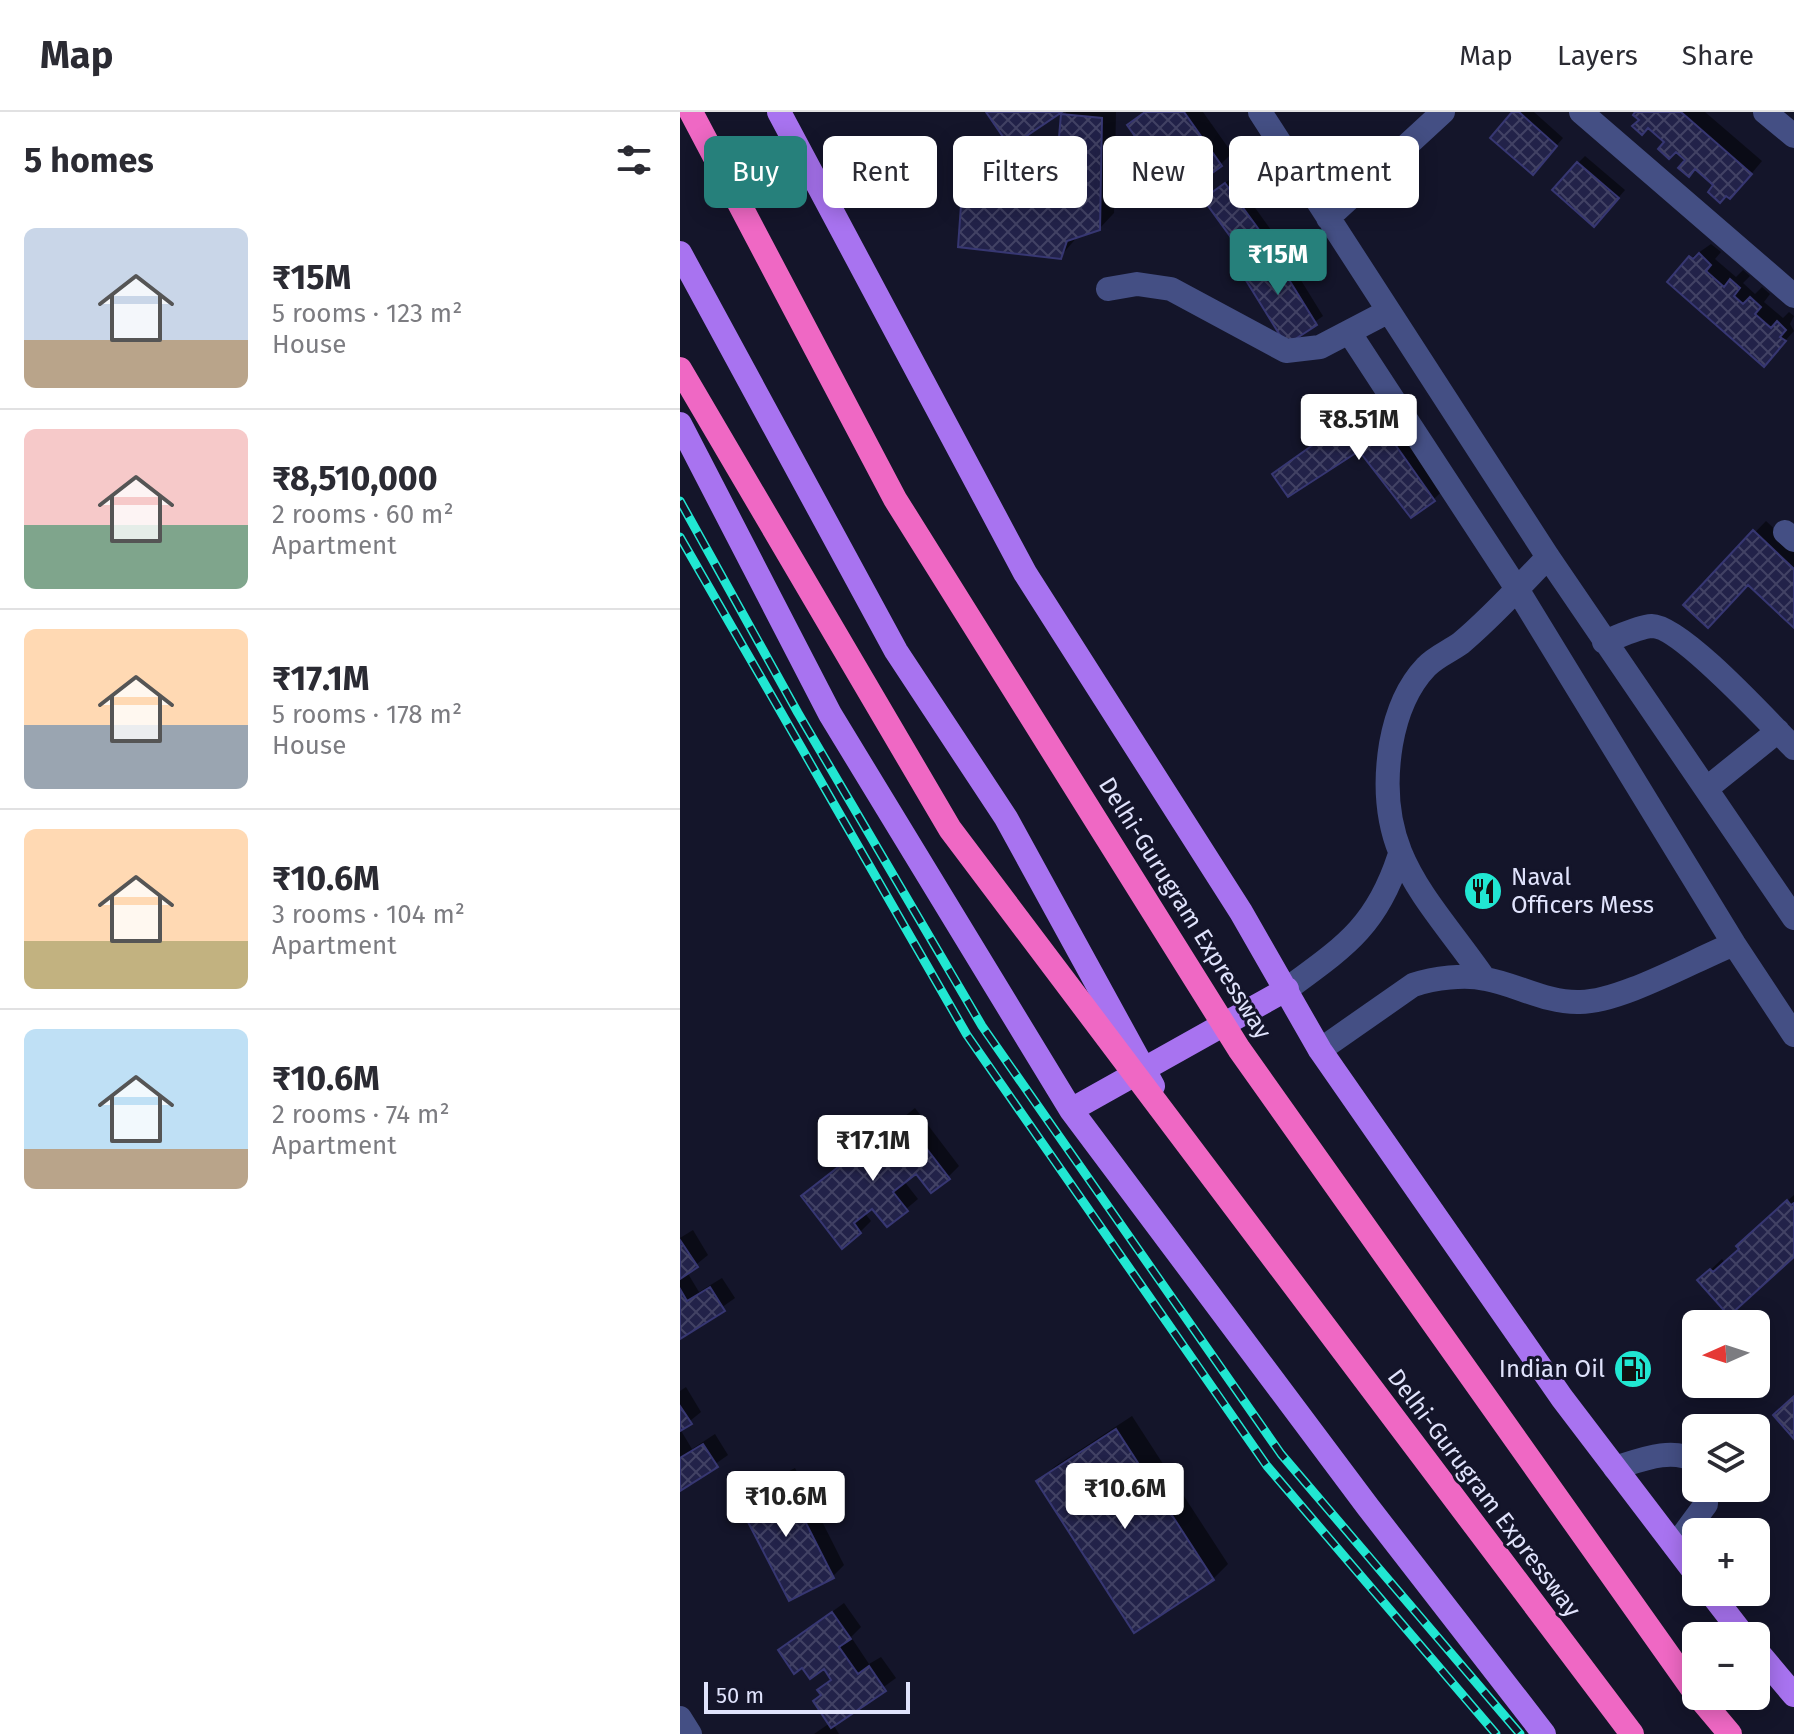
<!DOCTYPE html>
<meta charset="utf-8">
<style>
:root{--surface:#fff;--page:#f7f7f7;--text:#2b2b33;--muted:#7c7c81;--line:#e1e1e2;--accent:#26807b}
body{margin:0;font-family:"Fira Sans",sans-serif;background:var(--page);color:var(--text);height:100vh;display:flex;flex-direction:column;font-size:30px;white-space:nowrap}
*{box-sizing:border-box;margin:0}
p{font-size:26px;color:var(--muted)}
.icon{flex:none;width:44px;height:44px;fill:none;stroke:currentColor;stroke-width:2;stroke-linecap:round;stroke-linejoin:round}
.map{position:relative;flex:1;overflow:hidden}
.drawer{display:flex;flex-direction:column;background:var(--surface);width:680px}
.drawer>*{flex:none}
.top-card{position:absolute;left:24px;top:24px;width:760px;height:72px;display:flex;gap:16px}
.needle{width:52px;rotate:267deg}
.tools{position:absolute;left:1002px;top:1198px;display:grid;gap:16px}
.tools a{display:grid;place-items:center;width:88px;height:88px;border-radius:12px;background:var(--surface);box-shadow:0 4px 20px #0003;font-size:40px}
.scale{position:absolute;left:24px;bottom:20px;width:206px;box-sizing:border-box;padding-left:8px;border:4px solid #e0e3fc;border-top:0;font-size:22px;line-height:28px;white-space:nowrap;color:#e0e3fc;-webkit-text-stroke:6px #14152a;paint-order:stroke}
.price{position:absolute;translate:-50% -68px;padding:0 18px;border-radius:8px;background:#fff;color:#222;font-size:26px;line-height:52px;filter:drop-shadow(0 2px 4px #0008)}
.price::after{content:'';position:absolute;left:50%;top:48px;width:24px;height:18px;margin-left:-12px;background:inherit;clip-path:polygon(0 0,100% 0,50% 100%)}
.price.current{background:var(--accent);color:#fff}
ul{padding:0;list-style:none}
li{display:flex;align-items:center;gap:24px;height:200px;padding:0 24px}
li+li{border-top:2px solid var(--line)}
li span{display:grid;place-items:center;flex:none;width:224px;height:160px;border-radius:12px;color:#555}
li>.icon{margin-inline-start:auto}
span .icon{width:96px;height:96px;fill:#fffc;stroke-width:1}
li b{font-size:34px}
h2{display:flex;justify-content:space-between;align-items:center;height:96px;padding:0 24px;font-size:34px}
.chip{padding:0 28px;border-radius:12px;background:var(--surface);box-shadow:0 4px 20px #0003;font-size:28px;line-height:72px}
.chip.current{background:var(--accent);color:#fff}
header{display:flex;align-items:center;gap:48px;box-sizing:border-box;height:112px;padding:0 40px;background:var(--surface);border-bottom:2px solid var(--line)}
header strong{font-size:38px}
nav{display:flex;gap:44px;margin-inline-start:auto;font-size:28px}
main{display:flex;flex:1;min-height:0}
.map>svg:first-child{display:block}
.shadow{fill:#0007}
.building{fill:url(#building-cross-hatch);stroke:#373772;stroke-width:2}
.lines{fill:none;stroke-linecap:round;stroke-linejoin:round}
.minor{stroke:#444f84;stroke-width:24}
.major{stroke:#a873f0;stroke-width:24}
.highway{stroke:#ef68c4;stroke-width:24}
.rail-casing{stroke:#21e7d2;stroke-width:9}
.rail{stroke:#14152a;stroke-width:6;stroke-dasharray:18;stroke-linecap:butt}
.labels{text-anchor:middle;stroke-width:6;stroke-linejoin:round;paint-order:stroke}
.poi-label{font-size:24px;fill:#e0e3fc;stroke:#14152a;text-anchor:start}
.street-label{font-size:24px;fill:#e0e3fc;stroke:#14152a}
</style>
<header>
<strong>Map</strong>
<nav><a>Map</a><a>Layers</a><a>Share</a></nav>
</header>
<main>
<section class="drawer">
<h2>5 homes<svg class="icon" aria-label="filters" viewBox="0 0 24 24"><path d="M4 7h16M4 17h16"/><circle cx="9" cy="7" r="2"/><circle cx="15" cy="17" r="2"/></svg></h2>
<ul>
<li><span style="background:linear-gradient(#c9d6e8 70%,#b9a48a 0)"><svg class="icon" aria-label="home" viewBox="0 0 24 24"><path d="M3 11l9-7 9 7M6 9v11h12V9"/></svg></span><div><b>₹15M</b><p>5 rooms · 123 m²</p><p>House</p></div></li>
<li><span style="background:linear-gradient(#f6c9c9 60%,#7fa58c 0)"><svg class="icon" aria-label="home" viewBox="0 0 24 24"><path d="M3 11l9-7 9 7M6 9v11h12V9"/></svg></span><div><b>₹8,510,000</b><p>2 rooms · 60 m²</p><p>Apartment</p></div></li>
<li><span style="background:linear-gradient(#ffd9b3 60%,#9aa5b1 0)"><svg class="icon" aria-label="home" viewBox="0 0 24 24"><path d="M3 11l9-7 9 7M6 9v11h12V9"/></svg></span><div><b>₹17.1M</b><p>5 rooms · 178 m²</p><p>House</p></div></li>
<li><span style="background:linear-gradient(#ffd9b3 70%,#c2b280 0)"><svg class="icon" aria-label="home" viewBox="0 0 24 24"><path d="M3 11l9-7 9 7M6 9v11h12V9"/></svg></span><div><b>₹10.6M</b><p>3 rooms · 104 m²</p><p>Apartment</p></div></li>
<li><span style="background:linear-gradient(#bfe0f5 75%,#b9a48a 0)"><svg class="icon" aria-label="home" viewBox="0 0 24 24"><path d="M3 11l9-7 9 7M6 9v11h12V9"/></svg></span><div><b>₹10.6M</b><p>2 rooms · 74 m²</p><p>Apartment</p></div></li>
</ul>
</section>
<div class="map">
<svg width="1114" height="1622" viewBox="0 0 1114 1622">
<defs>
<pattern id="building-cross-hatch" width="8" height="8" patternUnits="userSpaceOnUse" patternTransform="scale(2)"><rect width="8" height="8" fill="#222249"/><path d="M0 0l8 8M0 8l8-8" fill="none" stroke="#424264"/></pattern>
</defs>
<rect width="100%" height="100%" fill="#14152a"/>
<!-- shadow -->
<path class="shadow" d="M386 0H436L434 101 419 117 398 124 380 145 284 80 299 65 377 71Z
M463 0H523L552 41 541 52 450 13Z
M835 0H854L883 26 860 53Z
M958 0H1025L1082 49 1061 74 1036 73 961 7Z
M905 44 945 78 921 106 898 51Z
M553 65 591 118 584 125 525 87Z
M598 131 643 204 607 230 561 157Z
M1031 132 1041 140 1035 147 1056 165 1063 158 1070 164 1063 171 1075 182 1082 175 1090 182 1084 190 1103 206 1109 200 1114 204 1110 212 1114 219 1094 241 1011 146Z
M699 284 765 376 754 387 679 337 595 362Z
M1086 409 1114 435V514L1068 471 1006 492Z
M235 996 279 1054 268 1065 236 1059 224 1069 238 1087 207 1113 193 1094 184 1100 191 1109 180 1120 135 1073 187 1033 193 1041 198 1037 193 1030Z
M1114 1083V1143L1020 1168 1042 1147 1045 1151 1061 1137 1070 1123Z
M13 1118 28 1143 7 1160 19 1180 42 1166 55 1186 0 1225V1126Z
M6 1275 21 1300 0 1317 12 1337 35 1322 48 1343 0 1377V1279Z
M452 1304 548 1452 533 1467 359 1370 374 1355Z
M115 1356 164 1453 153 1464 110 1486 60 1390 71 1379Z
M164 1491 181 1515 171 1525 189 1552 201 1545 216 1566 153 1612 159 1622H134L150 1611 140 1578 152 1566 144 1554 123 1553 100 1538Z"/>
<!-- building -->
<path class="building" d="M306 0H382L330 35Z
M465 0H504L542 54 498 85 447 13Z
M832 0H839L877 34 853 63 810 26Z
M955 0H1001L1072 62 1050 87 1046 84 1040 91 1028 80 1033 73 1015 57 1009 65 998 56 1005 48 996 40 989 47 978 37 984 30 968 16 962 23 952 14 959 8 953 3Z
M381 2 422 6 420 118 387 129 381 147 278 135 282 79 390 88 392 72 375 71Z
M897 50 939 86 914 115 872 78Z
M545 71 585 126 563 142 523 87Z
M590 137 637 213 606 233 559 157Z
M1019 141 1031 153 1026 159 1044 175 1050 167 1060 176 1054 184 1063 192 1070 185 1081 195 1075 202 1091 216 1097 209 1106 218 1100 225 1106 229 1084 255 987 170 1009 144 1013 147Z
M688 294 755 389 731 406 679 339 608 385 592 362Z
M1073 418 1114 457V516L1068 473 1028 516 1003 493Z
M223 1006 270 1067 251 1081 236 1062 213 1080 228 1099 207 1115 192 1097 174 1111 181 1121 162 1137 121 1084 175 1042 181 1050 197 1038 191 1030Z
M1107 1088 1111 1093 1114 1091V1145L1049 1204 1017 1168 1030 1157 1033 1160 1059 1137 1056 1134Z
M0 1128 18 1155 0 1167Z
M30 1175 45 1199 0 1227V1177L7 1189Z
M1114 1284V1327L1093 1303Z
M0 1294 12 1312 0 1319Z
M436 1317 534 1468 454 1521 356 1369Z
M23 1332 38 1355 0 1379V1346Z
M103 1366 154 1466 109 1489 57 1389Z
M152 1500 171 1527 159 1535 178 1562 189 1554 206 1579 151 1616 133 1589 141 1583 137 1578 151 1568 144 1557 130 1567 122 1556 114 1562 98 1538Z"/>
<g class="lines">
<!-- minor -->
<path class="minor" d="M580 0 868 445 1114 806
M901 0 1114 184
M1085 0 1114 24
M648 106 763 0
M428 177 457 172 491 177 606 239 640 235 707 200
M669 220 837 477 1054 832 1114 923
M1105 420 1114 428
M924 530C938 525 957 515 972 514 1001 514 1090 612 1114 636
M1026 677 1098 619
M804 866C746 783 693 741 711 632 716 604 726 576 746 555 755 545 770 539 781 531 812 505 840 474 868 445
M607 877C664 835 696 815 719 745
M640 938 733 873C754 866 785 862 806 867 838 873 866 891 900 890 941 890 1014 848 1054 832
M935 1356C961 1348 991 1335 1016 1349
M995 1434 1026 1392V1376
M0 1606 10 1622"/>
<!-- major -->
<path class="major" d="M99 0 345 461 561 800 640 938 882 1286 1016 1462
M0 141 216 539 326 706 473 974
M0 312 150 602 391 998 688 1395 864 1622
M391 998 607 877
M1030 1480 1064 1524
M1076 1538 1114 1583"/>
<!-- highway -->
<path class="highway" d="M11 0 215 387 559 937 1016 1582
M0 257 270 717 952 1622
M1018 1584 1050 1622"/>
<defs>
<path id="rail" d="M0 389 118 601 302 914 601 1342 840 1622
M0 425 287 923 587 1354 816 1622"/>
</defs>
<!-- rail casing -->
<use href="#rail" class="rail-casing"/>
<!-- rail -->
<use href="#rail" class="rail"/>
</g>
<!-- icons -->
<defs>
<symbol id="restaurant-disc" viewBox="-11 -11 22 22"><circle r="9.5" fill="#21e7d2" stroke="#14152a"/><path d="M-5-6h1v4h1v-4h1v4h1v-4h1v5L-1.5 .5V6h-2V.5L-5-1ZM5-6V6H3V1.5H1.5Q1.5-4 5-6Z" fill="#111"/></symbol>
<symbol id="fuel-disc" viewBox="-11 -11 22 22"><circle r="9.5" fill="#21e7d2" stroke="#14152a"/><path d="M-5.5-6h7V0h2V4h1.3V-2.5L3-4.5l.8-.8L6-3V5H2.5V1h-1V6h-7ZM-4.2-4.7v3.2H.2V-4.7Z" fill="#111"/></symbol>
</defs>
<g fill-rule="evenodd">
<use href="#restaurant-disc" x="781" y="757" width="44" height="44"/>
<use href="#fuel-disc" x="931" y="1235" width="44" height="44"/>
</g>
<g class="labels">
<!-- poi labels -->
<g class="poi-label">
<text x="831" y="773">Naval<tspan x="831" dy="28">Officers Mess</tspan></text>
<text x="925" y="1265" text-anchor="end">Indian Oil</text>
</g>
<!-- street labels -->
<g class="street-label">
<text transform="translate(505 796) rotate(58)" y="8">Delhi-Gurugram Expressway</text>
<text transform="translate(804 1381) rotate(53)" y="8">Delhi-Gurugram Expressway</text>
</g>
</g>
</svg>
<div class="tools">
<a><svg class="needle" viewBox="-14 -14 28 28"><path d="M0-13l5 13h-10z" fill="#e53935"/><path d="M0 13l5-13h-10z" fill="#7c7c81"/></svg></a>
<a><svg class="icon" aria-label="layers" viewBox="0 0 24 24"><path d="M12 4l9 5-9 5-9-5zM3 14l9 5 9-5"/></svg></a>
<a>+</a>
<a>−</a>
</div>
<div class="scale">50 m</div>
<b class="price current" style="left:598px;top:185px">₹15M</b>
<b class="price" style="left:679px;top:350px">₹8.51M</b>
<b class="price" style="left:193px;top:1071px">₹17.1M</b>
<b class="price" style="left:445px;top:1419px">₹10.6M</b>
<b class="price" style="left:106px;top:1427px">₹10.6M</b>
<div class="top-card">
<a class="chip current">Buy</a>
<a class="chip">Rent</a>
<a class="chip">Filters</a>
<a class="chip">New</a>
<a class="chip">Apartment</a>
</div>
</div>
</main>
